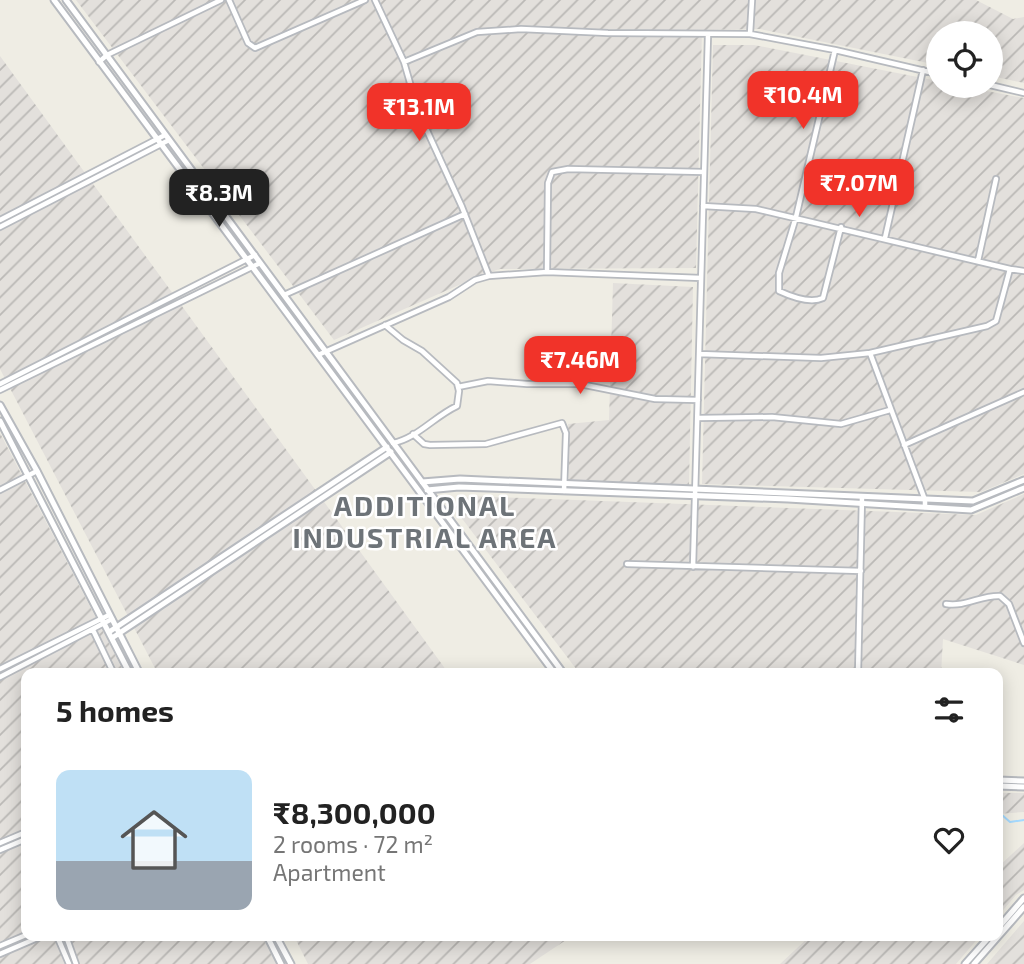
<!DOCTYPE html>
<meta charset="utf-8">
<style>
:root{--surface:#fff;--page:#f2f2f2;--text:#222;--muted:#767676;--line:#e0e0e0;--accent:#f13329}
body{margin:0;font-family:"Exo 2",sans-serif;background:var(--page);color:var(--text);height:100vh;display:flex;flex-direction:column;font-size:26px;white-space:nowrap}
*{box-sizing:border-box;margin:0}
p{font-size:23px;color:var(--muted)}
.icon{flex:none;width:38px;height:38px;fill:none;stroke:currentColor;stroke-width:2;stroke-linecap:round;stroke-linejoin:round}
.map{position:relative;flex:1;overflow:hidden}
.drawer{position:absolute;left:21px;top:668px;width:982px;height:273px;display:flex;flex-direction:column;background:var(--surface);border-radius:14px;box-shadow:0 4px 18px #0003}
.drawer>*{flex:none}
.fabs{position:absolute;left:926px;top:21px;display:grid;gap:14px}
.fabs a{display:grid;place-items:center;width:77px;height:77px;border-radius:50%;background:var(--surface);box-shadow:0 4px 18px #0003;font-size:35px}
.price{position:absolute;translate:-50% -60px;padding:0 16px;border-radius:14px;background:var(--accent);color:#fff;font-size:23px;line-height:46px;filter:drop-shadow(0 2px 4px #0008)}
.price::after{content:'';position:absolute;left:50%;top:42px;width:21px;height:16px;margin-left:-10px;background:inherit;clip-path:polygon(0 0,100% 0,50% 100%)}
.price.selected{background:#222;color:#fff}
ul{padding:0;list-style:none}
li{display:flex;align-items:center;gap:21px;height:175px;padding:0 35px}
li+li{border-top:2px solid var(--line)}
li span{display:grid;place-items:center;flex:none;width:196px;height:140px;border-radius:14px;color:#555}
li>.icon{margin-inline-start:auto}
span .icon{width:84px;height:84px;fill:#fffc;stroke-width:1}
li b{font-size:30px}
h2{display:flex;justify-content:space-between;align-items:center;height:84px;padding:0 35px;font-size:30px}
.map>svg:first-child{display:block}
.industrial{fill:url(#industrial-furrows)}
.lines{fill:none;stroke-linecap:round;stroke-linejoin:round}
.stream{stroke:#a5daff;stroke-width:2}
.minor-casing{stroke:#b7babf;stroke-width:8}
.tertiary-casing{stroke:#b7babf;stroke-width:9}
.minor{stroke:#fff;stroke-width:4.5}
.tertiary{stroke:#fff;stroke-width:5}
.labels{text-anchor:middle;stroke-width:5;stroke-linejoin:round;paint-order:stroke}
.district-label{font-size:28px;font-weight:bold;letter-spacing:2px;fill:#6d7378;stroke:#fff}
</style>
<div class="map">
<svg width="1024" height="964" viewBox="0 0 1024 964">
<defs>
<pattern id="industrial-furrows" width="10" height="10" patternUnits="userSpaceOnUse" patternTransform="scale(1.75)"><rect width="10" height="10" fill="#e3e0dc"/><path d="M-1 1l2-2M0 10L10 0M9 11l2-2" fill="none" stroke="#bbb9b6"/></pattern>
</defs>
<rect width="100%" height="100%" fill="#efede4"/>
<!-- industrial -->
<path class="industrial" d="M76 0H976L1013 19 1024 17V83L991 76 990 33H938V65L760 29 702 30 696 268 500 269 484 274 334 340Z
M713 45H754L938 81V86H960L1024 98V474L981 492 702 484Z
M0 56 171 291 449 674H158L0 369Z
M613 283 693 287 689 485 569 480 568 424 609 420Z
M0 433 125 674H26V936H262L276 964H0Z
M1024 494V665L943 639 941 674H580L454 508 469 496 976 515Z
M998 793H1024V812L998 814Z
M1024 843V890L1016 895 998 916V867Z
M1024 921V964H987Z
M294 936H578L566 940 530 964H308Z
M810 936H980L956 964H780Z"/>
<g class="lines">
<!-- stream -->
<path class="stream" d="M998 817 1002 815 1010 822 1024 820"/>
<defs>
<path id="minor" d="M229 0 248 43 255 48 365 0
M375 0 404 62 418 111 462 207 489 276
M750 34 752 0
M835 50 796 217 779 273V291C792 297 810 304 823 298L841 227
M99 62 107 55 221 0
M404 62 477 32 521 29 608 33 750 34 835 50 938 74
M990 85 1024 93
M703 206 756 209 1010 269
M0 220 165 135
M0 227 169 140
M885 238 923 70
M978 261 996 179
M547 272 548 183 552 172 568 169 704 172
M284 295 465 214
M385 325 403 340 422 351 457 383 459 391 457 406C435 416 416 439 393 443
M699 354 821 358 870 353
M318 355 449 297 475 280 489 276 547 272 701 278
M0 384 255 255
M458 387 488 381 527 384H580L655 399 698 400
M0 390 260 263
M698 418 772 417 841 424 890 410
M413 434 424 444 430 445 486 444 562 423 566 433 564 491
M904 445 1024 392
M0 490 37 471
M925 507V500L870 353 987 326 996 321 1010 269 1024 271
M627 564 861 571
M693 567 708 35
M946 604C966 607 981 595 1000 596L1009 604 1024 643
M93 630 114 674
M0 669 109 615
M858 674 862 497
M0 677 112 619
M0 843 26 832
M0 850 26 839
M57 936 69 964
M66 936 76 964
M0 946 26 935
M0 954 42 936"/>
<path id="tertiary" d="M54 0 555 674
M66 0 564 674
M0 405 37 471 140 674
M0 421 130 674
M422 482 460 479 973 501 1024 480
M427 490 459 487 788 499 971 510 1024 488
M109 632 387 447
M112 638 391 452
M998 780 1024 781
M998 786 1024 787
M998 928 1024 898
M267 936 281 964
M276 936 291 964
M965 964 990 936
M974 964 1024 907"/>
</defs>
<!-- minor casing -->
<use href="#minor" class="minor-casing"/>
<!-- tertiary casing -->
<use href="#tertiary" class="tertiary-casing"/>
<!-- minor -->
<use href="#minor" class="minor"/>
<!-- tertiary -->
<use href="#tertiary" class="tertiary"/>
</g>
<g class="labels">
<!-- district labels -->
<g class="district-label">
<text x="425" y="516">ADDITIONAL<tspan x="425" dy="32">INDUSTRIAL AREA</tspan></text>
</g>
</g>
</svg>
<div class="fabs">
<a><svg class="icon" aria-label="locate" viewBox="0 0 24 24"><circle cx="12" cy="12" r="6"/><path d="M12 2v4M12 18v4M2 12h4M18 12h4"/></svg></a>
</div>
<b class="price" style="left:803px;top:131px">₹10.4M</b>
<b class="price" style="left:419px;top:143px">₹13.1M</b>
<b class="price" style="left:859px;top:219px">₹7.07M</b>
<b class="price selected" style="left:219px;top:229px">₹8.3M</b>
<b class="price" style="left:580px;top:396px">₹7.46M</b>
<section class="drawer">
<h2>5 homes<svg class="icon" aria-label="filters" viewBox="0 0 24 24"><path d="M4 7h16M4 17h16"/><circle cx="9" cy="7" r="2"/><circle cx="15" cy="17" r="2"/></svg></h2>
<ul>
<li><span style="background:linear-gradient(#bfe0f5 65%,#9aa5b1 0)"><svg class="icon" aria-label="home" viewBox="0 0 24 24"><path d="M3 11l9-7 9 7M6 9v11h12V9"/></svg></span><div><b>₹8,300,000</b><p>2 rooms · 72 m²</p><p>Apartment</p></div><svg class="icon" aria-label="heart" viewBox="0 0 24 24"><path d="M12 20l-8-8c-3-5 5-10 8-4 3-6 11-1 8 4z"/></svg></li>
</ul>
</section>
</div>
